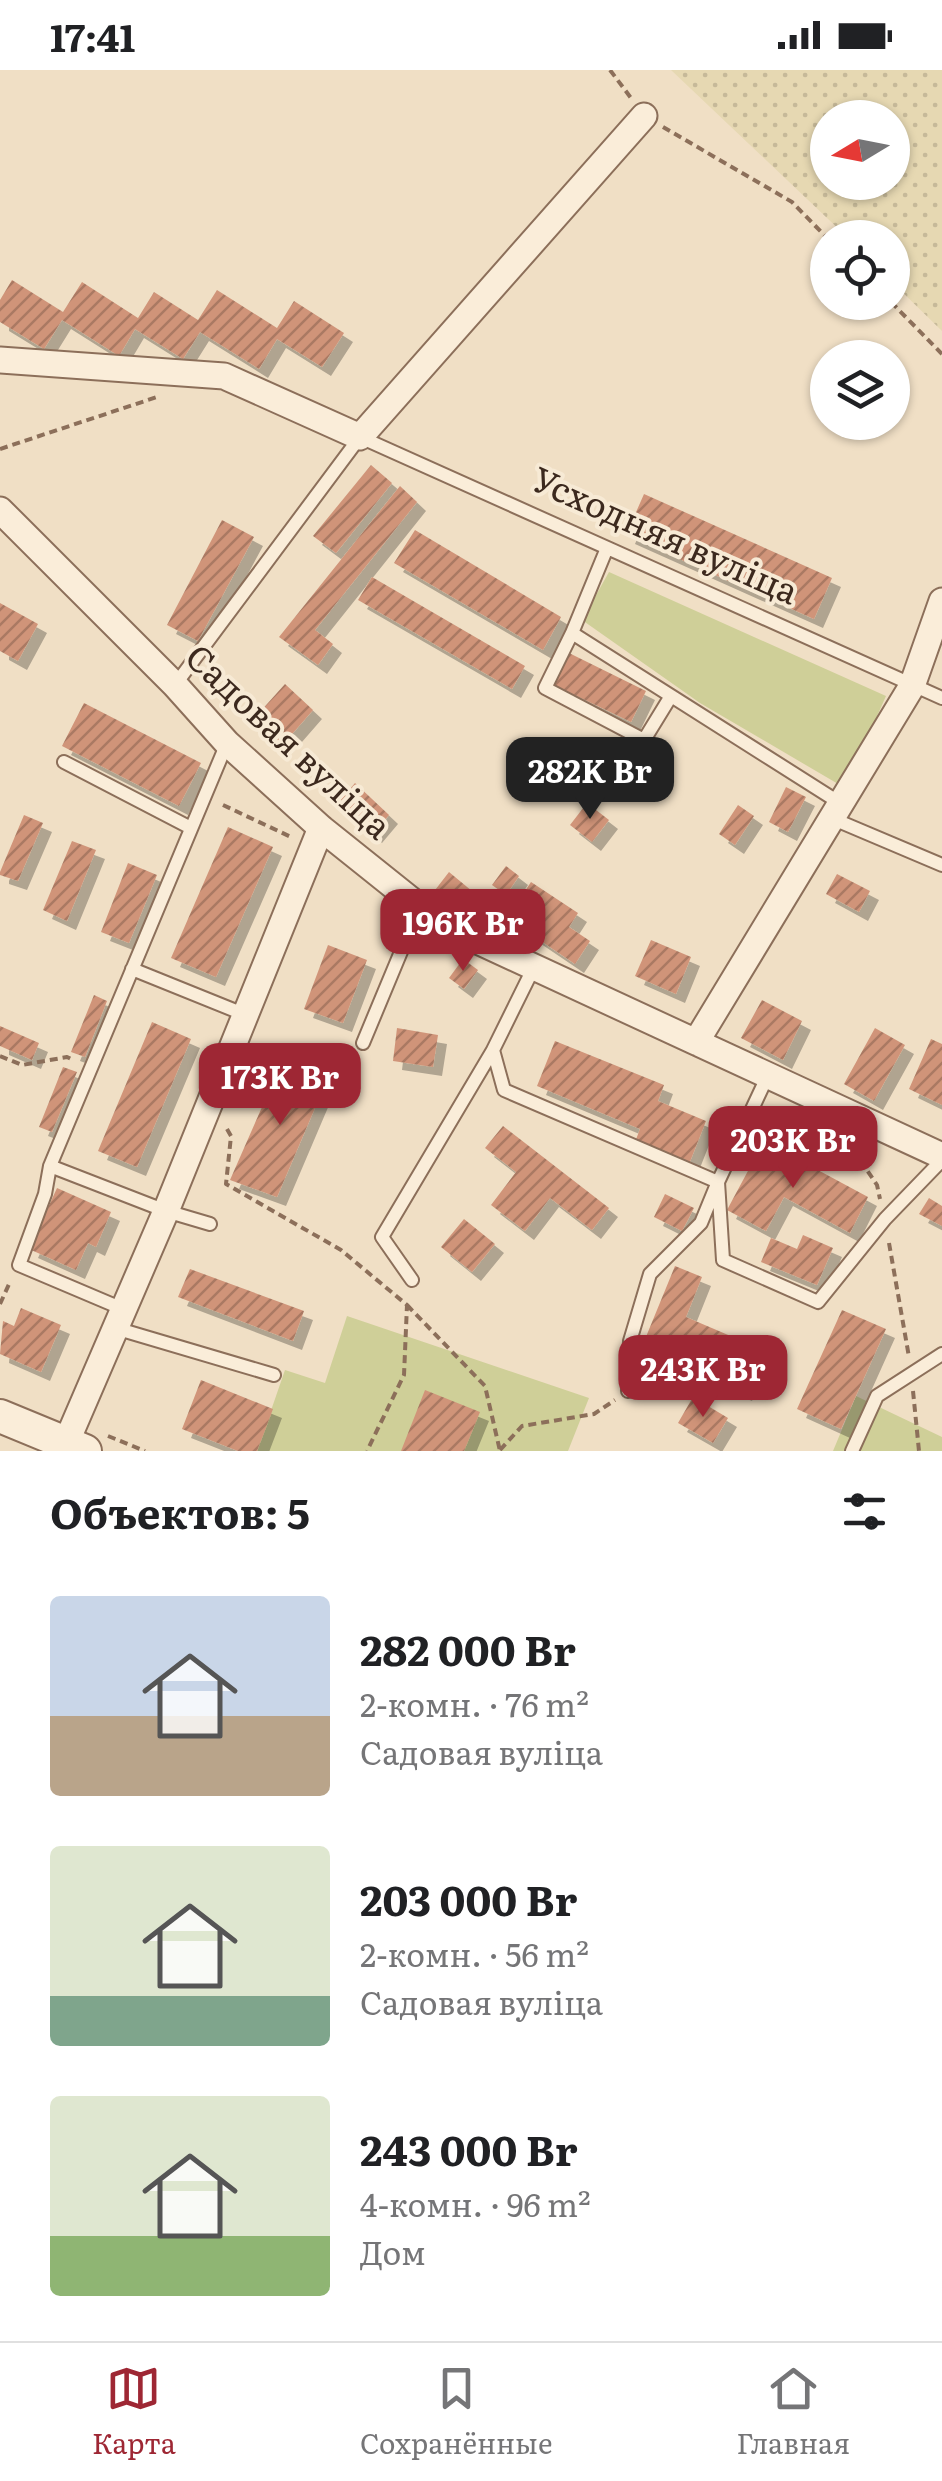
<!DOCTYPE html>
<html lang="ru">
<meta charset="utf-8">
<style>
:root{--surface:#fff;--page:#f6f6f6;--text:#202124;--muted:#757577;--line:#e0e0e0;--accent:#9e2734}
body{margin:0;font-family:Literata,serif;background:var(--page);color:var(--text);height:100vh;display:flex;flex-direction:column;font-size:38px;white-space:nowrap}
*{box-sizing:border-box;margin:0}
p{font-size:32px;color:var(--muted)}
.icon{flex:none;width:55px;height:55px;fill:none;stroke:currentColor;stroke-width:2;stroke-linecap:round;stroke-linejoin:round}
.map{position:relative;height:1381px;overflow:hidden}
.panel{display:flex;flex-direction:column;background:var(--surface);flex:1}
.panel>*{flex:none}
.needle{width:65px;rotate:260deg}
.fabs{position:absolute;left:810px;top:30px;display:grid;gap:20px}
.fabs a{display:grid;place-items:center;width:100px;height:100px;border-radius:50%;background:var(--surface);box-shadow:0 2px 8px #0004;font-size:50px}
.price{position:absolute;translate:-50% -85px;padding:0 22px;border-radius:20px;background:var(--accent);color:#fff;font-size:32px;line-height:65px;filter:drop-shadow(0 2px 5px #0008)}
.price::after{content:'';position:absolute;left:50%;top:60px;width:30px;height:22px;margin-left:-15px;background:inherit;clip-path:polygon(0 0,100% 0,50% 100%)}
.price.current{background:#222;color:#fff}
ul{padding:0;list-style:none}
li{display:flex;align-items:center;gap:30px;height:250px;padding:0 50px}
li span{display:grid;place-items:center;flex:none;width:280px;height:200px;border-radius:10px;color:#555}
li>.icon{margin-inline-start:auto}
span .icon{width:120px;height:120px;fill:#fffc;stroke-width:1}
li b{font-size:42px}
h2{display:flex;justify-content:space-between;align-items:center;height:120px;padding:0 50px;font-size:42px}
.status{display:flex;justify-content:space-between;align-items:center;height:70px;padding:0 50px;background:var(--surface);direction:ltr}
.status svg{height:28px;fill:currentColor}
.menu{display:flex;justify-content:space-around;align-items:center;height:140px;border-top:2px solid var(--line);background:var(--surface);font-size:28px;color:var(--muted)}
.menu a{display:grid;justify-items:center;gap:5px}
.menu .current{color:var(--accent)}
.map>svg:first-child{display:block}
.farmland{fill:url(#farmland-dots);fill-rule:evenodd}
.green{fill:#cfcf98}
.building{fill:url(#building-hatch);filter:url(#shadow)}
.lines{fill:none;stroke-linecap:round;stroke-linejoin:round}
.service-casing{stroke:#8c6f5a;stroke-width:16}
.minor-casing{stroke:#8c6f5a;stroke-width:29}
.tertiary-casing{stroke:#8c6f5a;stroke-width:36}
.path{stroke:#8c6f5a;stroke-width:4;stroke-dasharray:8 5;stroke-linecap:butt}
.service{stroke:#faedd9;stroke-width:12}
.minor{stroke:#faedd9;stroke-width:25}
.tertiary{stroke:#faedd9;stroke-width:32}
.labels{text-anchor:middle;stroke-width:8;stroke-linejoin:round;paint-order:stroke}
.street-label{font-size:35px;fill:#3c291e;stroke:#f7ead5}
</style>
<div class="status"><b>17:41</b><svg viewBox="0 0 49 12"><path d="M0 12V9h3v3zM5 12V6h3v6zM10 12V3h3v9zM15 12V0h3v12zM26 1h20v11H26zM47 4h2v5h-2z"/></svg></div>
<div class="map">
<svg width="942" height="1381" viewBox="0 0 942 1381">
<defs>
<pattern id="farmland-dots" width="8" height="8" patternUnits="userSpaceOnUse" patternTransform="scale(2.5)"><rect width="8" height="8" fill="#e6d8b2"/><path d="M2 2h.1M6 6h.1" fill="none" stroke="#c6b999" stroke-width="1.8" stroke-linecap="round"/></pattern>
<pattern id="building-hatch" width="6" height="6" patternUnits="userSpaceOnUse" patternTransform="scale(2.5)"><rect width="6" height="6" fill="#d09479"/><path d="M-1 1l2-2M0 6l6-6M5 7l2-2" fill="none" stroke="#aa7963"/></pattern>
<filter id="shadow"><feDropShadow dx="9" dy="9" stdDeviation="0" flood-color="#0004"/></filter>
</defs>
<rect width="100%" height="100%" fill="#f0dfc5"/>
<!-- farmland -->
<path class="farmland" d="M671 0H942V261L893 213 892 168 847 167ZM828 48H892V112H828Z"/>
<!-- green -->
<path class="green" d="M609 502 886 626 845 718 700 633 582 550Z
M347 1246 589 1328 568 1381H257L285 1300 325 1313Z
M856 1326 942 1367V1381H833Z"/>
<!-- building -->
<path class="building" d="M12 210 63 242 82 212 138 248 154 222 198 250 217 220 277 258 294 231 344 263 322 297 277 269 259 299 200 262 183 289 135 259 119 286 62 250 44 279 0 252V230Z
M371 395 392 413 336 483 313 466Z
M400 416 417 432 315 560 333 574 318 595 279 567Z
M644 424 832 508 814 549 626 465Z
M222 450 254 467 198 571 167 555Z
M415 460 561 547 543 580 394 493Z
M372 507 525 596 512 619 358 530Z
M0 533 38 554 18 591 0 581Z
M569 583 646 621 631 652 554 615Z
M285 614 313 640 279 679 250 653Z
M84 633 201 693 179 736 62 676Z
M355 713 389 745 373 764 338 733Z
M786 717 806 727 788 762 769 752Z
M587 733 609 750 592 772 570 755Z
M738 735 754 746 735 775 719 764Z
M24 745 43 753 18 811 0 805V802Z
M228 757 273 777 216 907 171 888Z
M72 771 96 780 67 851 43 840Z
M128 793 157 805 129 873 101 862Z
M506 796 519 806 506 825 492 815Z
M449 802 478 826 460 847 432 824Z
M837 804 870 821 859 842 826 824Z
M531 812 578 843 569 857 590 871 575 894 507 848Z
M651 870 691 887 676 924 635 906Z
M328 875 367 890 343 953 304 939Z
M463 889 478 900 464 919 449 908Z
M94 925 107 931 85 987 71 982Z
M762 930 802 951 783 990 741 968Z
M152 952 191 969 137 1097 98 1081Z
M0 956 39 973 32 990 0 976Z
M397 958 438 965 433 997 393 991Z
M875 958 905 975 874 1031 844 1014Z
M931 969 942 974V1035L909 1019Z
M555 971 664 1015 658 1031 706 1051 689 1094 635 1072 640 1059 537 1016Z
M284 987 329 1005 277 1127 230 1110Z
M63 997 77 1002 52 1062 39 1057Z
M503 1056 609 1138 592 1160 550 1128 525 1161 491 1135 516 1102 485 1078Z
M764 1071 868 1127 850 1163 784 1127 766 1161 727 1140Z
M57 1118 111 1142 96 1177 88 1173 76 1200 29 1179Z
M665 1124 694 1138 682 1161 654 1147Z
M929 1128 942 1136V1156L919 1144Z
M464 1149 495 1174 472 1202 441 1177Z
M803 1165 833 1178 817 1215 761 1192 771 1168 797 1179Z
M675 1196 702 1207 686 1247 761 1279 743 1322 641 1279Z
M190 1199 304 1241 293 1271 178 1227Z
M21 1238 61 1255 41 1302 0 1284 3 1251 14 1256Z
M842 1240 886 1259 841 1359 797 1339Z
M201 1310 273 1339 257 1381H238L182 1359Z
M425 1320 480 1342 464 1381H401Z
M693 1327 728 1348 713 1373 678 1353Z"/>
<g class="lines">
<defs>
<path id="service" d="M607 478 572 563 840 733
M572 563 545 618 644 670 671 626
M175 615 360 367 942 628
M64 692 191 758
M831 748 942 795
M534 897 493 980 504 1020 718 1112 768 1005
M132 899 246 945
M363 973 420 836
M50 1096 166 1141 210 1154
M718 1112 723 1190 818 1232 885 1149 942 1090
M412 1210 382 1167 493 980
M123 1239 19 1195 45 1124 50 1096 227 673
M115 1258 274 1305
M628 1321 630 1271 650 1204 701 1153 717 1114
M852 1381 877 1326 942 1284"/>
<path id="minor" d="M0 290 224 306 360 367 644 46
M0 440 175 615 227 673 321 758 441 854 942 1086
M696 972 912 616 942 531
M66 1373 166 1141 321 758"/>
<path id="tertiary" d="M0 1346 85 1381"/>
</defs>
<!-- service casing -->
<use href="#service" class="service-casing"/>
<!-- minor casing -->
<use href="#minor" class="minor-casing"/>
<!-- tertiary casing -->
<use href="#tertiary" class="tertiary-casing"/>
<!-- path -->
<path class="path" d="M610 0 631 28
M663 57 792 132 828 169
M891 232 942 284
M0 379 157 327
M223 735 291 767
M0 986 22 995 67 987 73 990
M227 1059 231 1066 226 1114 341 1180 407 1235 404 1305 367 1381
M846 1069 877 1115 880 1129
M889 1173 909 1287
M0 1234 10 1212
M407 1235 485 1316 500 1381
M913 1321 919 1381
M108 1366 145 1381
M500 1380 522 1356 594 1344 615 1330"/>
<!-- service -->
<use href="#service" class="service"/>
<!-- minor -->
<use href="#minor" class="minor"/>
<!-- tertiary -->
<use href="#tertiary" class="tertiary"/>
</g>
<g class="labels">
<!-- street labels -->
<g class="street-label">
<text transform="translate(665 466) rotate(24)" y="12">Усходняя вуліца</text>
<text transform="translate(288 672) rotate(43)" y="12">Садовая вуліца</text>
</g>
</g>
</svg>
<div class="fabs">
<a><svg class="needle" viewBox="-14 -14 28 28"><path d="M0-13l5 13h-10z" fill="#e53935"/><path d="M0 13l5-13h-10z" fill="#757577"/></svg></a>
<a><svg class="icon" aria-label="locate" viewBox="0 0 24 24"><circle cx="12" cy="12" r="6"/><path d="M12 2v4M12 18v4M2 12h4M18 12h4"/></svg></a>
<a><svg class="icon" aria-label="layers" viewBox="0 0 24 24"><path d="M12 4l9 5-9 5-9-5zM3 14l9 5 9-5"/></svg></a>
</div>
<b class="price current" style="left:590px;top:752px">282K Br</b>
<b class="price" style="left:463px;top:904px">196K Br</b>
<b class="price" style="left:280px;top:1058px">173K Br</b>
<b class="price" style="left:793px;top:1121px">203K Br</b>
<b class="price" style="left:703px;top:1350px">243K Br</b>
</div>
<section class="panel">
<h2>Объектов: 5<svg class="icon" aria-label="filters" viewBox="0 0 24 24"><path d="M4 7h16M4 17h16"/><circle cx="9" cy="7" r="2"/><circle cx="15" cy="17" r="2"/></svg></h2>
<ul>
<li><span style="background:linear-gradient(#c9d6e8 60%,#b9a48a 0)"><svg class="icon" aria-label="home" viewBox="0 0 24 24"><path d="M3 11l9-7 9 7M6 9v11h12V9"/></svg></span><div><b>282 000 Br</b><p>2-комн. · 76 m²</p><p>Садовая вуліца</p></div></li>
<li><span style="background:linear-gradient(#dfe7d0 75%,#7fa58c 0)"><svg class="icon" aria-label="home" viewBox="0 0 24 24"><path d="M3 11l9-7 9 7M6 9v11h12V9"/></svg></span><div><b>203 000 Br</b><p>2-комн. · 56 m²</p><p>Садовая вуліца</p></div></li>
<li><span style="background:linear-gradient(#dfe7d0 70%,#8fb573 0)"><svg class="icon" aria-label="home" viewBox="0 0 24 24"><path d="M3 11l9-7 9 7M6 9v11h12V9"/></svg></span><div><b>243 000 Br</b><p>4-комн. · 96 m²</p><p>Дом</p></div></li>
</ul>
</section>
<nav class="menu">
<a class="current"><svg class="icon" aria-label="map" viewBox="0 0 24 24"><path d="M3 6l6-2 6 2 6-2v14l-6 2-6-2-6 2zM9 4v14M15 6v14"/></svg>Карта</a>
<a><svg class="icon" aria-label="saved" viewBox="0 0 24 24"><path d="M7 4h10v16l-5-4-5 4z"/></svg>Сохранённые</a>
<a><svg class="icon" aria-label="home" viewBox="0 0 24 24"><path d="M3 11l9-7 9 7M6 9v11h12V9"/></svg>Главная</a>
</nav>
